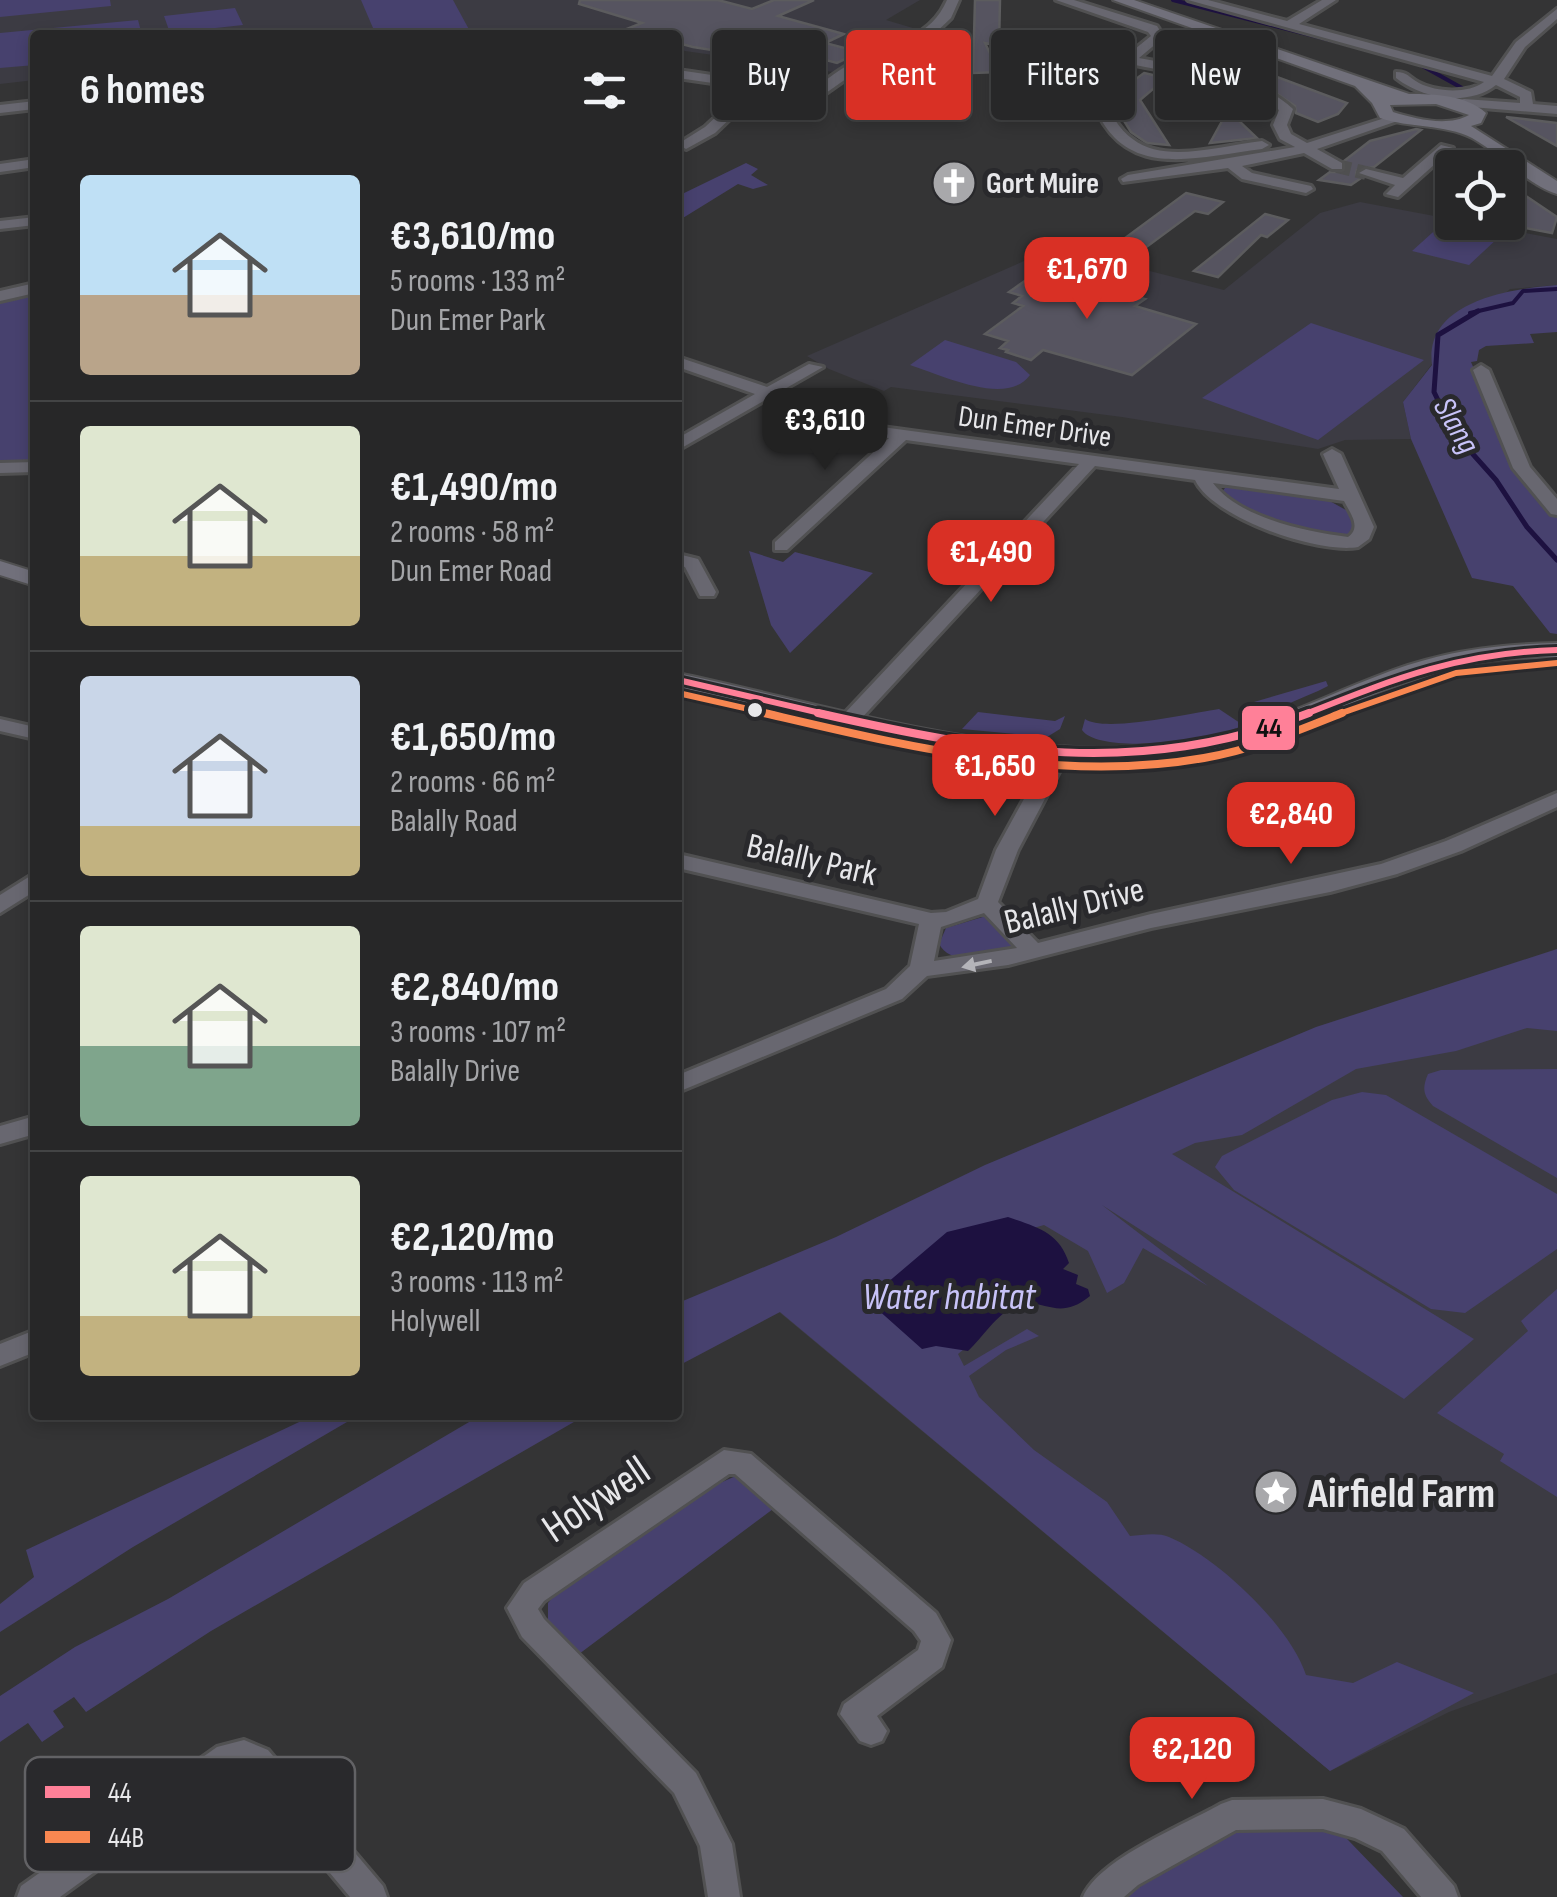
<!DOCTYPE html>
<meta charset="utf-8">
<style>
:root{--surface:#272728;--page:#333334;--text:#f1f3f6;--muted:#a4a5a8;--line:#434445;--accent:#d93025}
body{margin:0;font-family:"Sofia Sans Condensed",sans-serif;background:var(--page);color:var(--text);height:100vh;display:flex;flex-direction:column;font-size:38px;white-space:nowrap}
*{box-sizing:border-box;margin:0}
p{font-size:32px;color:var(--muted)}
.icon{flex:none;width:55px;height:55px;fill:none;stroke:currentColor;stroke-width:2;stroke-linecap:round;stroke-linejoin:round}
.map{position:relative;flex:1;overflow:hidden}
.drawer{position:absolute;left:30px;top:30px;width:652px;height:1390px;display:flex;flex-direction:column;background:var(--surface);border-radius:10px;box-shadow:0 5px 15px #0003,0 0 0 2px var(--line)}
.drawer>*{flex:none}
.top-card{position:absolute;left:712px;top:30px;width:692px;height:90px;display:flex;gap:20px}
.fabs{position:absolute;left:1435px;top:150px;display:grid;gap:20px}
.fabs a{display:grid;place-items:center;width:90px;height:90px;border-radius:10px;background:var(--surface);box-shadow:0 5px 15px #0003,0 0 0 2px var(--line);font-size:50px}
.price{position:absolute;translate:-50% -85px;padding:0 22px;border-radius:20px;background:var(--accent);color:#fff;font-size:32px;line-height:65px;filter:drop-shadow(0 2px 5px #0008)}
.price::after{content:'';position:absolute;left:50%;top:60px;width:30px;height:22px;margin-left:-15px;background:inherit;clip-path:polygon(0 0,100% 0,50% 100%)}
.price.selected{background:#222;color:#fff}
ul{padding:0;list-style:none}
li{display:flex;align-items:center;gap:30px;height:250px;padding:0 50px}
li+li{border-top:2px solid var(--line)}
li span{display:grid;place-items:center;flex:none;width:280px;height:200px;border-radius:10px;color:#555}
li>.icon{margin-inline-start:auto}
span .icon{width:120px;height:120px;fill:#fffc;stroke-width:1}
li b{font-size:42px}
h2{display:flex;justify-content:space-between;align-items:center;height:120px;padding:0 50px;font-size:42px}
.chip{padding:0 35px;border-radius:10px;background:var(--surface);box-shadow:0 5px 15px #0003,0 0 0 2px var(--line);font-size:35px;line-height:90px}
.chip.selected{background:var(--accent);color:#fff}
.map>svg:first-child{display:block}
.built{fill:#3c3b43}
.green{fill:#47416e}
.water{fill:#1d1140}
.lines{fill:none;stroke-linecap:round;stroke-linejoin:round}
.stream-far1{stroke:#1d1140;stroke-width:4}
.stream{stroke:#1d1140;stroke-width:5}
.building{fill:#565460;stroke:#5c5c5e;stroke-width:2.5}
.minor-tunnel{stroke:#4f4f50;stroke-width:14;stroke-dasharray:14 6;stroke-linecap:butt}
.minor-casing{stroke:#515152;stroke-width:6}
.major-casing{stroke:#515152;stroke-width:4}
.minor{fill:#686770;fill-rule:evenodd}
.major{fill:#71707b;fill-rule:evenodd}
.bus-1-far1-casing{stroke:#29292c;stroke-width:12}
.bus-1-casing{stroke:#29292c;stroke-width:15}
.bus-2-far1-casing{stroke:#29292c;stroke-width:12}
.bus-2-casing{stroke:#29292c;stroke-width:15}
.bus-1-far1{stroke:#ff8098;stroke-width:6}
.bus-1{stroke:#ff8098;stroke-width:8}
.bus-2-far1{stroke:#f88751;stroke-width:6}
.bus-2{stroke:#f88751;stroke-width:8}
.oneway{fill:#b4b4b9}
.bus-dot{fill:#e7e7ea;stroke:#29292c;stroke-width:4}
.labels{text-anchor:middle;stroke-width:10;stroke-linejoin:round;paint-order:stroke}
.far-poi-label{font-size:30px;font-weight:bold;fill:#e7e7ea;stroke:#29292c;text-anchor:start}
.far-street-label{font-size:30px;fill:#e7e7ea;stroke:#29292c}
.far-water-label{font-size:32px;font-style:italic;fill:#c8c3f8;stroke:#29292c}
.street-label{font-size:35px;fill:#e7e7ea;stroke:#29292c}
.water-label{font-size:38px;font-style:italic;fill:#c8c3f8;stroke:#29292c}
.near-poi-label{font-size:42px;font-weight:bold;fill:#e7e7ea;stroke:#29292c;text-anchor:start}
.near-street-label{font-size:42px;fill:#e7e7ea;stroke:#29292c}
.key{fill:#29292c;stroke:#626265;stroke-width:2.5}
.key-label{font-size:28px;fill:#e7e7ea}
.line-badge{stroke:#29292c;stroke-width:4}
.pale-badge-label{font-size:28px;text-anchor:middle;font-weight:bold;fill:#111}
</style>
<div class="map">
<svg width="1557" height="1897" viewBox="0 0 1557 1897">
<rect width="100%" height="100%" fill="#343435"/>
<!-- built -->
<path class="built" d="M0 0H920L886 20 923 31 840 73 678 50V35H573L520 28 515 35H35V80L0 84Z
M1360 202 1557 239V285L1510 289 1432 364 1403 402 1411 439 1345 440 1318 449 1122 417 891 387 884 391 829 369 807 356 1056 247 1224 290 1320 213Z
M1557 975V1673L1449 1712 1330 1771 779 1312Z"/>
<!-- green -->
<path class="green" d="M0 0H110L111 6 0 17Z
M361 0H453L472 35H376Z
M235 8 243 25 170 33 164 16Z
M138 20 142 35H35V65L0 68V33Z
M746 163 758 169 751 175 768 185 753 189 738 184 678 221V196Z
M1442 224 1498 238 1469 265 1412 251Z
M1557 285V332L1530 334 1534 343 1486 346 1479 350 1477 361 1471 362 1516 466 1549 512 1557 516V634L1550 633 1513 586 1472 578 1411 439 1403 402 1432 365C1424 302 1509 289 1557 285Z
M35 292V463L0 465V299Z
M1311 323 1424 360 1318 440 1202 398Z
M945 340 1016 362 1030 375C1007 407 941 375 910 365Z
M1243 486 1326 499 1355 515 1358 527 1354 533C1320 541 1249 514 1221 493L1225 488Z
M749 551 783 562 795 552 873 573 790 653 771 625Z
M1326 681 1328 686 1318 691C1292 702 1261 715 1241 726 1214 741 1099 755 1082 730L1085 719C1104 733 1192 713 1219 709L1240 723 1266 711 1254 702Z
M978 712 1055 721 1065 716 1060 729 1047 737 962 729Z
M986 916 1012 941 1014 949C990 953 953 969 939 944L946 928Z
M1557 949V1031L1527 1028 1456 1051 1356 1069 1242 1135 1195 1143 1172 1154 1474 1339 1404 1399 1102 1205 1208 1286 1143 1248 1124 1283 1107 1293 1088 1251 1044 1225 978 1244 974 1341 958 1354 964 1366 1027 1329 1039 1336 1006 1350 969 1376 979 1397 1034 1450 1107 1502 1130 1536C1142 1535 1158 1532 1169 1537 1217 1557 1290 1626 1306 1675L1353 1683 1397 1662 1474 1693 1330 1771 780 1312 678 1366V1303L836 1237 985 1165 1316 1027Z
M1557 1069V1178L1433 1106C1423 1095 1422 1088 1428 1074L1441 1070Z
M1362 1092 1386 1095 1557 1194V1249L1465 1313 1431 1309 1234 1190 1215 1167 1222 1156 1332 1100Z
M1557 1289V1497L1500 1461 1504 1454 1437 1413 1528 1331 1521 1321Z
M314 1415H359L133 1547 0 1632V1604L34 1577 26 1550Z
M481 1415H586L211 1631 86 1712 74 1697 53 1711 64 1727 42 1742 28 1723 0 1742V1696L75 1647 168 1599Z
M736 1476 745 1479 777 1506 579 1654 548 1623V1603L556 1593 715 1485Z
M1323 1814 1403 1897H1099L1232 1815Z"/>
<!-- water -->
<path class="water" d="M1008 1217C1037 1227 1059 1232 1069 1263L1063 1269 1078 1275 1076 1284 1088 1289 1090 1296C1056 1324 1042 1294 1014 1307 997 1314 982 1338 968 1351L936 1346 922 1349 867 1300 947 1232Z"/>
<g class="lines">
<!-- stream-far1 -->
<path class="stream-far1" d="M1173 0 1361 48
M1417 63 1462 88
M1470 313 1513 303 1523 291 1557 289"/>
<!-- stream -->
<path class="stream" d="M1478 311 1438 335 1434 392 1454 433 1496 480 1527 527 1557 560"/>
</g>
<!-- building -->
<path class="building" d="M580 0H718L752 9 774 0H814L778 16 844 34 825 43 860 52 837 63 745 39 718 51 693 47 678 43V35H652L629 28 642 23 579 4Z
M975 0H1000L999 46 985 43 999 72 973 73Z
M1190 56 1261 71 1347 103 1338 114 1318 122 1296 113 1295 106 1261 83 1221 70 1166 59Z
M1144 73 1166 78 1140 100 1169 145 1147 143 1131 132 1110 98Z
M1178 77 1225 88 1268 108 1239 121 1257 138 1210 143 1232 103 1189 94Z
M1506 117 1557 123V146Z
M1416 129 1421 130 1374 167 1357 170 1356 175 1361 178 1351 185 1319 180 1330 172H1345L1344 161 1370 141Z
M1508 184 1557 217 1552 233 1520 227 1525 218 1508 207Z
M1186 193 1223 202 1208 214 1195 211 1137 254 1113 247Z
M1265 214 1288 220 1267 237 1261 235 1218 277 1194 271Z
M1061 265 1138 288 1129 295 1145 299 1135 306 1196 324 1132 375 1043 350 1031 360 1006 352 1008 350 1000 348 1008 341 985 334 1023 306 1013 303 1022 296 1009 292 1029 278 1040 281Z"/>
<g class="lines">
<!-- minor-tunnel -->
<path class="minor-tunnel" d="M1337 166 1366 173"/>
<defs>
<path id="minor" d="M947 0H959L951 18 930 38 860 69 826 93H816V87C832 76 846 64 864 57 897 42 931 37 947 0Z
M1056 0H1074L1157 26 1164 37 1139 58C1190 68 1253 72 1293 109L1287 125 1291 134 1307 143 1391 116 1403 119 1317 149 1342 163V169H1332L1304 153 1242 166 1252 173 1311 186 1313 189 1306 193 1242 179 1228 168 1123 182 1121 179 1128 175 1295 147 1280 139 1273 125 1279 110C1235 79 1182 75 1131 64L1101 88C1128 177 1192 150 1262 141L1269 145 1262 149C1185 159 1115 183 1088 87L1151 36 1148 32Z
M1188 0H1208L1287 21 1322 0H1336L1299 24 1492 76 1516 42 1557 9V19L1525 47 1504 79 1531 92 1533 104 1557 106V114L1459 106V100L1464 99 1520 103V97L1496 85C1468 107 1423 99 1396 78V72C1408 72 1408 77 1419 83 1436 92 1468 94 1484 82Z
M678 70 807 89 814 93 807 97 760 90 715 133 686 149 679 145 681 142 705 127 747 88 678 78Z
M35 101V109L0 113V105Z
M1441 145 1453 148 1398 197 1386 194 1395 185 1359 173 1366 169 1403 178Z
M35 159V167L0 172V164Z
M35 217V225L0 229V221Z
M35 283V293L0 301V291Z
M678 357 767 387 809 364 823 367 678 450V438L755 394 678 367Z
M1481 365 1489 370 1530 467 1557 499V515L1551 514 1513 468 1473 370Z
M860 424 1339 489 1323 454 1332 449 1341 454 1374 527 1369 539 1358 547C1318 554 1213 518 1195 480L1095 466 858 722H844L841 718 844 714 1079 464 906 440 787 550H775V542L889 438 854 433 852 429ZM1213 483 1344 501C1350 513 1362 527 1348 537 1307 532 1239 518 1213 483Z
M35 462V472L0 473V463Z
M678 554 698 559 716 592 714 596H700L685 567 678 565Z
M0 719 35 727V739L0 731Z
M1059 747 1069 753 1018 850 998 902 1038 943 1151 914 1381 864 1446 841 1557 793V807L1461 851 1397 874 1330 892 1151 928 1008 965 927 976 902 999 678 1092V1075L886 989 910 966 919 924 678 868V854L931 913 946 912 978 899 996 850 1049 753ZM984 913 1017 948 934 961 941 927Z
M35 873V891L0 913V895Z
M35 1116V1134L0 1144V1126Z
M35 1330V1352L0 1366V1344Z
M724 1450 751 1454 936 1613 951 1640 942 1667 877 1716 887 1731 882 1741 871 1745 860 1741 840 1714 844 1704 918 1650 921 1641 914 1631 735 1474H729L544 1601 538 1609 544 1619 696 1773 732 1844 740 1897H708L700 1846 674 1793 522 1637 507 1608 524 1583Z
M244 1740 268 1750 383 1886 387 1897H350L243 1769 235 1770 60 1897H17L21 1886 217 1747Z
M1323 1799 1361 1809 1404 1829 1454 1886 1458 1897H1421L1382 1851 1355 1838 1323 1829 1236 1830 1138 1885 1124 1897H1083C1099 1859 1184 1825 1221 1804L1232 1800Z"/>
<path id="major" d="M1113 0H1134L1409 94C1435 94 1466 95 1486 113L1481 123 1471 126 1557 181V194C1526 184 1501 154 1472 138 1445 124 1409 128 1380 118L1372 103 1355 86ZM1436 104 1469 115C1448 127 1416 119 1393 112L1390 105Z
M0 561 35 572V586L0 575Z
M1557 643V657C1524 657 1491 658 1459 666 1371 688 1291 737 1201 753 1025 785 847 723 678 687V673C848 709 1025 770 1201 739 1273 726 1338 688 1408 665 1457 649 1505 644 1557 643Z"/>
</defs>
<!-- minor casing -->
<use href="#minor" class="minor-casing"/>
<!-- major casing -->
<use href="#major" class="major-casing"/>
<!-- minor -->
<use href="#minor" class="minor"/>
<!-- major -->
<use href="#major" class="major"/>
<defs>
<path id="bus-1-far1" d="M678 680 829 715
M1303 715C1394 679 1457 653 1557 650"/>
<path id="bus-1" d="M818 713C991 752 1139 779 1309 713"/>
<path id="bus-2-far1" d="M678 693 775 715
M1336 715 1456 673 1557 663"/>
<path id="bus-2" d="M764 713C906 746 1057 784 1204 758 1252 750 1297 731 1342 713"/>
</defs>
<!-- bus-1-far1 casing -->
<use href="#bus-1-far1" class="bus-1-far1-casing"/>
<!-- bus-1 casing -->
<use href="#bus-1" class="bus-1-casing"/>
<!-- bus-2-far1 casing -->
<use href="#bus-2-far1" class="bus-2-far1-casing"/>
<!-- bus-2 casing -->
<use href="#bus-2" class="bus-2-casing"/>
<!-- bus-1-far1 -->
<use href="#bus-1-far1" class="bus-1-far1"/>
<!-- bus-1 -->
<use href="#bus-1" class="bus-1"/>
<!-- bus-2-far1 -->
<use href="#bus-2-far1" class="bus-2-far1"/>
<!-- bus-2 -->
<use href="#bus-2" class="bus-2"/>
</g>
<!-- one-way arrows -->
<defs><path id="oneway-solid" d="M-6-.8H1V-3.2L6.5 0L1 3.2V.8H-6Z" transform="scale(2.5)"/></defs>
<use class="oneway" href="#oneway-solid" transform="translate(977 964) rotate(168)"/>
<!-- icons -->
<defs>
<symbol id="church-disc" viewBox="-11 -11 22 22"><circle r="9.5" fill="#a8a8ab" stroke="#29292c"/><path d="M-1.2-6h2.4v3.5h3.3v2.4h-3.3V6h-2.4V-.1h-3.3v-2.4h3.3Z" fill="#fff"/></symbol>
<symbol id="sight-disc" viewBox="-11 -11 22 22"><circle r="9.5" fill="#a8a8ab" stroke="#29292c"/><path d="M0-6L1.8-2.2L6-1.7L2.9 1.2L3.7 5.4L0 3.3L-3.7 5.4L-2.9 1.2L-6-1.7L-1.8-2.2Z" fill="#fff"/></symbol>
</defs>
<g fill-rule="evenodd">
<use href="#church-disc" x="929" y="158" width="50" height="50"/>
<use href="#sight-disc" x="1251" y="1467" width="50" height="50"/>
</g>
<!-- markers -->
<circle class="bus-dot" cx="755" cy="710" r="9"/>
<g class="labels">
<!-- far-poi labels -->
<g class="far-poi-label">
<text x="986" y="193">Gort Muire</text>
</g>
<!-- far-street labels -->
<g class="far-street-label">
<text transform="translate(1035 426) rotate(8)" y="10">Dun Emer Drive</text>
</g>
<!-- far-water labels -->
<g class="far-water-label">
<text transform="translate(1457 425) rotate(60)" y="11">Slang</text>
</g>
<!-- street labels -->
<g class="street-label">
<text transform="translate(812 859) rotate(13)" y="12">Balally Park</text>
<text transform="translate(1074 905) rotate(-14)" y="12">Balally Drive</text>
</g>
<!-- water labels -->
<g class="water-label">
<text x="949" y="1309">Water habitat</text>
</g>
<!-- near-poi labels -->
<g class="near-poi-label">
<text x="1308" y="1507">Airfield Farm</text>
</g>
<!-- near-street labels -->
<g class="near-street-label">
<text transform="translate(595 1498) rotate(-34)" y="15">Holywell</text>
</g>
</g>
<!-- legend -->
<rect x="25" y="1757" width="330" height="115" rx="15" class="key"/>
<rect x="45" y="1786" width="45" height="12" fill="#ff8098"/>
<rect x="45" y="1831" width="45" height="12" fill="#f88751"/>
<g class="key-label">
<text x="108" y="1802">44</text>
<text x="108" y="1847">44B</text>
</g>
<rect class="line-badge" x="1240" y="704" width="57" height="48" rx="10" fill="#ff8098"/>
<g class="pale-badge-label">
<text x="1269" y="737">44</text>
</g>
</svg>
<div class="fabs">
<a><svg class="icon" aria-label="locate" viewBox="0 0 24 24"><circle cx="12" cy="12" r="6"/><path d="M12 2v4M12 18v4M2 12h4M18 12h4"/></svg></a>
</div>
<b class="price" style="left:1087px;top:322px">€1,670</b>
<b class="price selected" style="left:825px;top:473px">€3,610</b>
<b class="price" style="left:991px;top:605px">€1,490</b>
<b class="price" style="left:995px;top:819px">€1,650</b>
<b class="price" style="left:1291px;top:867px">€2,840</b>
<b class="price" style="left:1192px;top:1802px">€2,120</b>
<div class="top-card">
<a class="chip">Buy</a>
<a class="chip selected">Rent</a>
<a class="chip">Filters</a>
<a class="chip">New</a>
</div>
<section class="drawer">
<h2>6 homes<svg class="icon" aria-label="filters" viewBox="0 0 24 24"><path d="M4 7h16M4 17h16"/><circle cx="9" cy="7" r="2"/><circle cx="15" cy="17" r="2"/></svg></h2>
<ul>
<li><span style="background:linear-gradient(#bfe0f5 60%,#b9a48a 0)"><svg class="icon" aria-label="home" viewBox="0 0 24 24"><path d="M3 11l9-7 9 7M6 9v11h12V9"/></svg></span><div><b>€3,610/mo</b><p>5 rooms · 133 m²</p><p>Dun Emer Park</p></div></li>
<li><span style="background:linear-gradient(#dfe7d0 65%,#c2b280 0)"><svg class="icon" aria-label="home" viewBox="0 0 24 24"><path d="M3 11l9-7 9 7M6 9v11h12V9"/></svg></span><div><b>€1,490/mo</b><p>2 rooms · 58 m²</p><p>Dun Emer Road</p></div></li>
<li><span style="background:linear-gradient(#c9d6e8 75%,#c2b280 0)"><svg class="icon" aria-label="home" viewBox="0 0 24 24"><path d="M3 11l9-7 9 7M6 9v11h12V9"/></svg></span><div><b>€1,650/mo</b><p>2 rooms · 66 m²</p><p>Balally Road</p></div></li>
<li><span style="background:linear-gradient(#dfe7d0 60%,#7fa58c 0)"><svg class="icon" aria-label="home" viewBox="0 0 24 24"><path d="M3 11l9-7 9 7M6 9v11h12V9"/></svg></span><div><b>€2,840/mo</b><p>3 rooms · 107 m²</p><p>Balally Drive</p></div></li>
<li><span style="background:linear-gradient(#dfe7d0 70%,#c2b280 0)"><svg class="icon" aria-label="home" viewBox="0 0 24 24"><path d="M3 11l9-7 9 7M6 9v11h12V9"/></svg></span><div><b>€2,120/mo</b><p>3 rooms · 113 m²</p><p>Holywell</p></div></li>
</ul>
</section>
</div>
